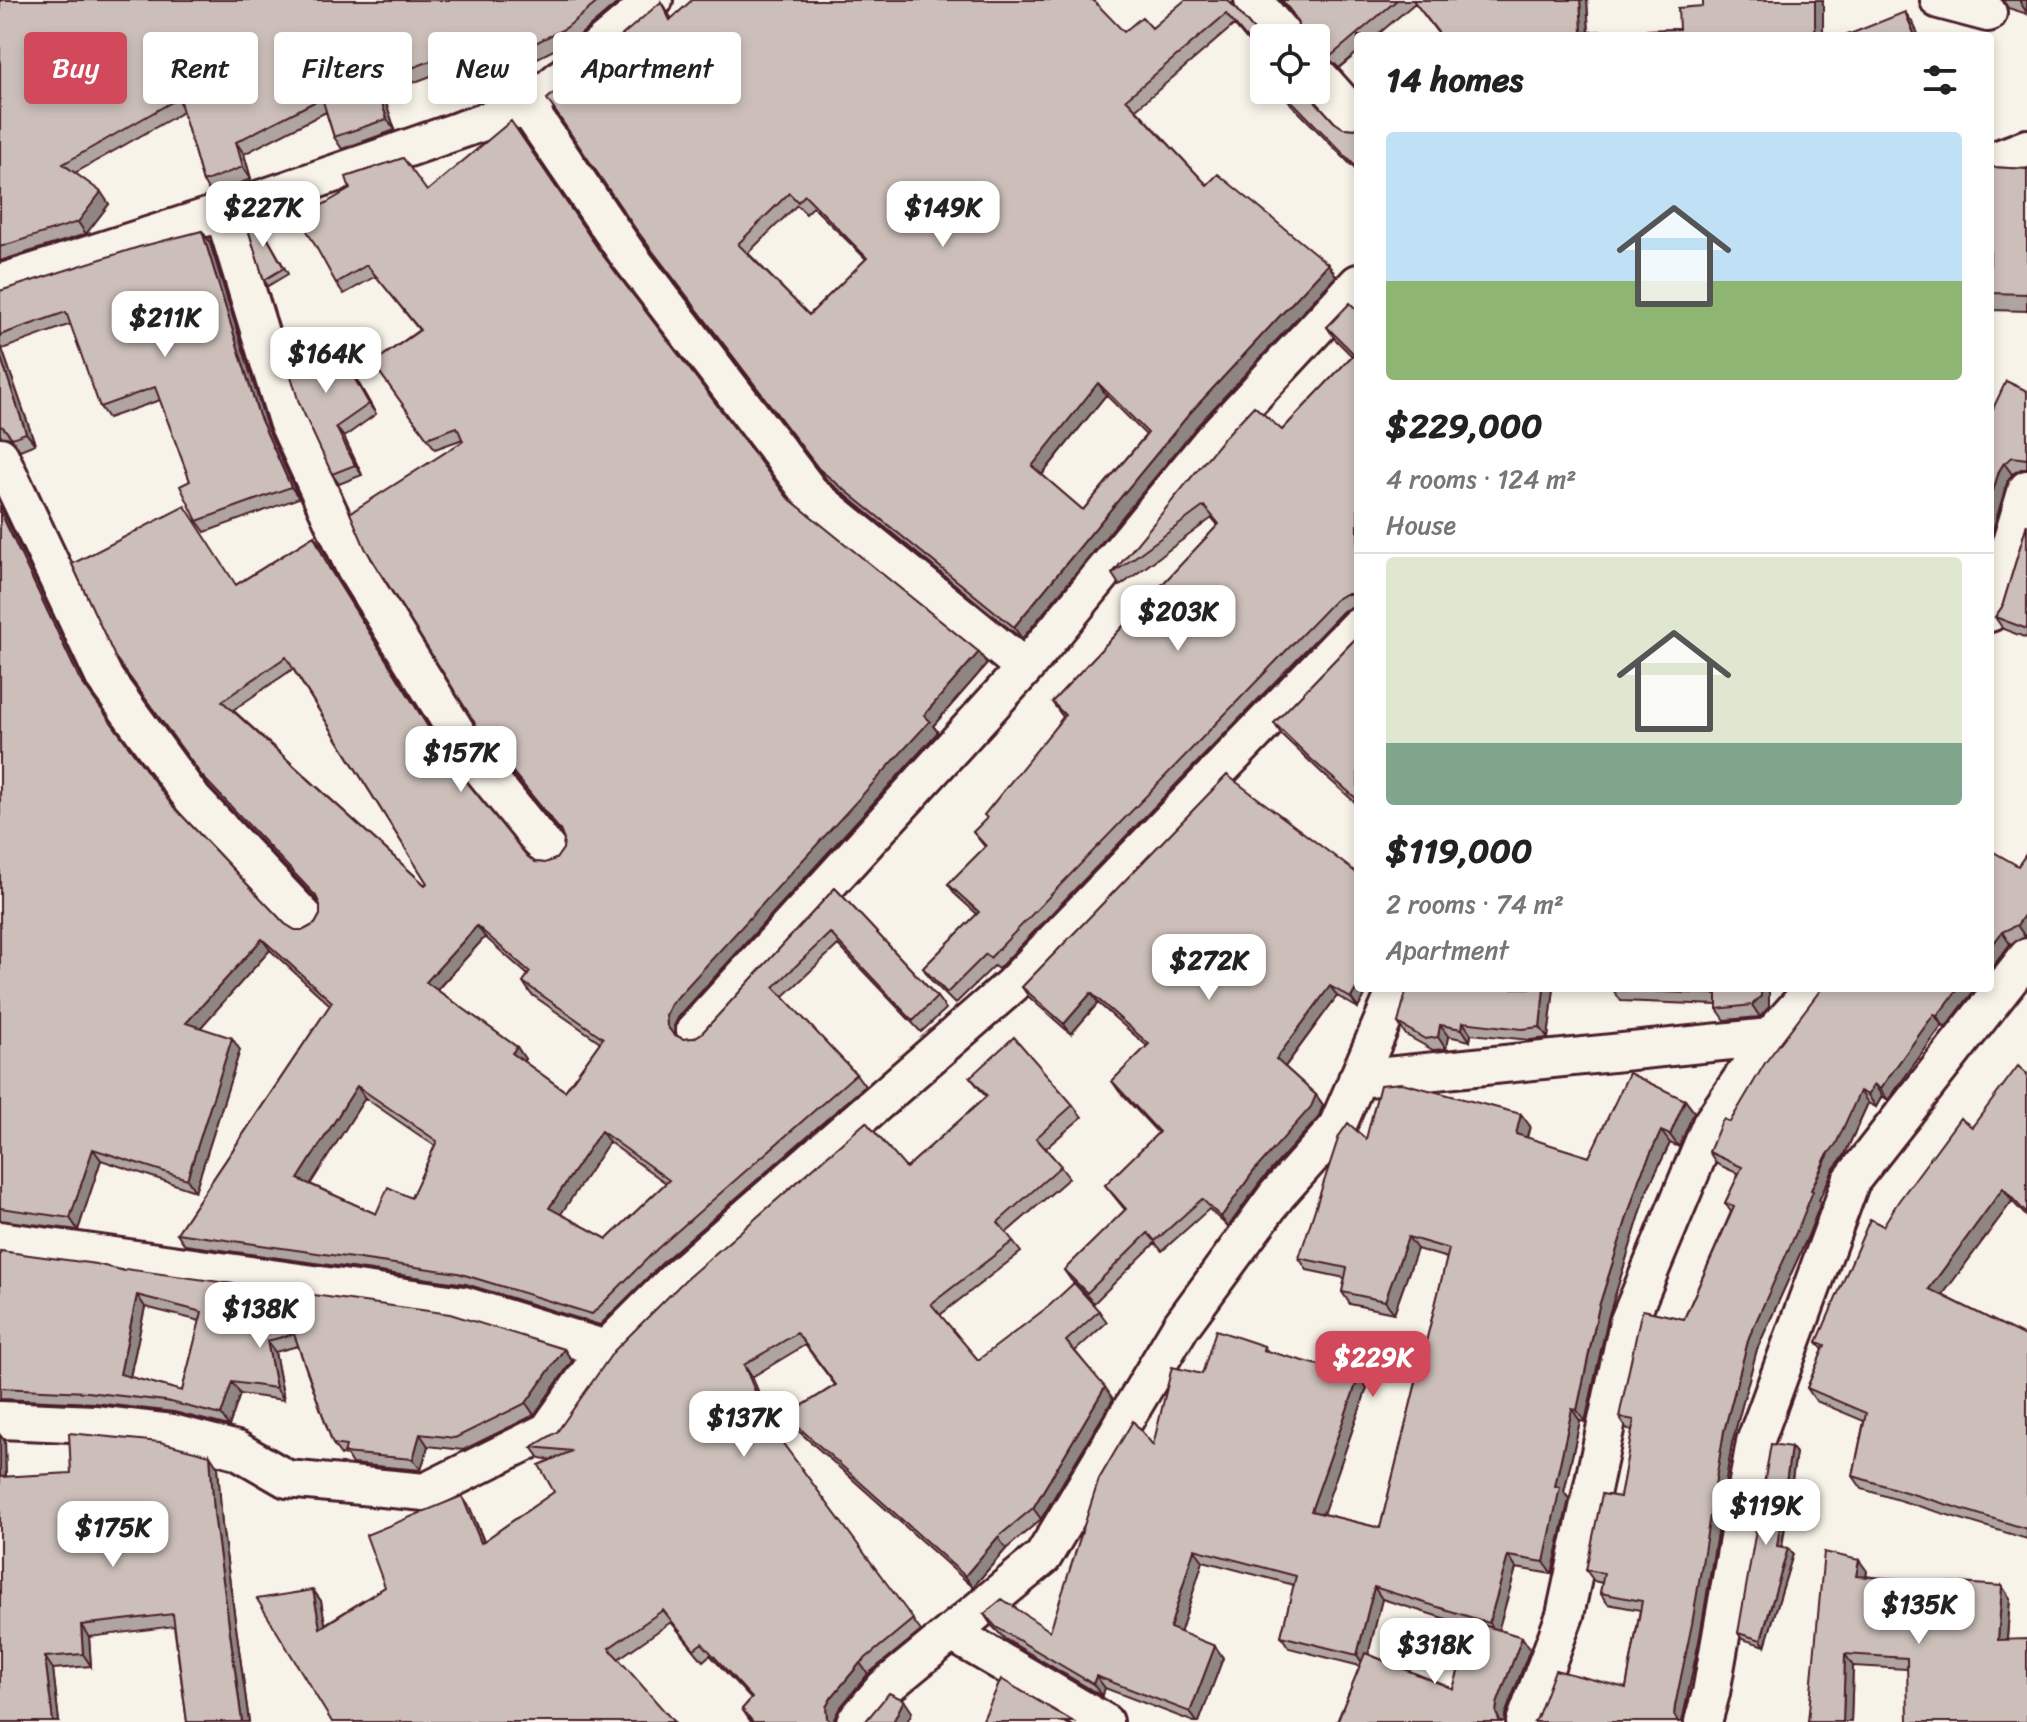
<!DOCTYPE html>
<meta charset="utf-8">
<style>
:root{--surface:#fff;--page:#f2f2f2;--text:#222;--muted:#767676;--line:#e0e0e0;--accent:#d1495b}
body{margin:0;font-family:Sriracha,sans-serif;background:var(--page);color:var(--text);height:100vh;display:flex;flex-direction:column;font-size:30px;white-space:nowrap}
*{box-sizing:border-box;margin:0}
p{font-size:26px;color:var(--muted)}
.icon{flex:none;width:44px;height:44px;fill:none;stroke:currentColor;stroke-width:2;stroke-linecap:round;stroke-linejoin:round}
.map{position:relative;flex:1;overflow:hidden}
.panel{position:absolute;left:1354px;top:32px;width:640px;height:960px;display:flex;flex-direction:column;background:var(--surface);border-radius:8px;box-shadow:0 4px 12px #0003}
.panel>*{flex:none}
.hud{position:absolute;left:24px;top:32px;width:760px;height:72px;display:flex;gap:16px}
.tools{position:absolute;left:1250px;top:24px;display:grid;gap:16px}
.tools a{display:grid;place-items:center;width:80px;height:80px;border-radius:8px;background:var(--surface);box-shadow:0 4px 12px #0003;font-size:40px}
.price{position:absolute;translate:-50% -68px;padding:0 18px;border-radius:16px;background:#fff;color:#222;font-size:26px;line-height:52px;filter:drop-shadow(0 2px 4px #0008)}
.price::after{content:'';position:absolute;left:50%;top:48px;width:24px;height:18px;margin-left:-12px;background:inherit;clip-path:polygon(0 0,100% 0,50% 100%)}
.price.on{background:var(--accent);color:#fff}
ul{padding:0;list-style:none}
li{display:grid;align-content:center;gap:16px;height:424px;padding:0 32px}
li+li{border-top:2px solid var(--line)}
li span{display:grid;place-items:center;height:248px;border-radius:8px;color:#555}
li>.icon{margin-inline-start:auto}
span .icon{width:144px;height:144px;fill:#fffc;stroke-width:1}
li b{font-size:34px}
h2{display:flex;justify-content:space-between;align-items:center;height:96px;padding:0 32px;font-size:34px}
.chip{padding:0 28px;border-radius:8px;background:var(--surface);box-shadow:0 4px 12px #0003;font-size:28px;line-height:72px}
.chip.on{background:var(--accent);color:#fff}
.map>svg:first-child{display:block}
.lines{fill:none;stroke-linecap:round;stroke-linejoin:round}
.street-casing{stroke:#4a1f2b;stroke-width:42}
.street{stroke:#f7f3e8;stroke-width:36}
.wall{fill:#afa49f;stroke:#4a1f2b;stroke-width:2;fill-rule:evenodd}
.shaded-wall{fill:#8f8682;stroke:#4a1f2b;stroke-width:2}
.building{fill:#ccbfb9;stroke:#4a1f2b;stroke-width:2;fill-rule:evenodd}
</style>
<div class="map">
<svg width="2027" height="1722" viewBox="0 0 2027 1722">
<rect width="100%" height="100%" fill="#f7f3e8"/>
<filter id="ink" filterUnits="userSpaceOnUse"><feTurbulence type="fractalNoise" baseFrequency=".0125" numOctaves="2"/><feDisplacementMap in="SourceGraphic" scale="16" xChannelSelector="R" yChannelSelector="G"/><feConvolveMatrix kernelMatrix="1 2 1 2 8 2 1 2 1" color-interpolation-filters="sRGB"/></filter>
<g filter="url(#ink)">
<g class="lines">
<defs>
<path id="street" d="M1253 0 1285 38
M1939 0 1988 13
M1316 73 1358 120
M527 107 626 252 812 495 1025 668
M1990 162 2027 148
M223 212 287 421 355 569 472 757 551 854
M0 283 223 212 527 107 654 0
M0 456 105 679 194 801 308 921
M1990 613 2027 489
M695 1030 1025 668 1214 438 1358 283
M1357 1079 1770 1037
M0 1240 463 1305 606 1349
M0 1420 94 1424 172 1433 237 1450 287 1479 425 1492 548 1431 606 1349 679 1276 1012 985 1358 626
M952 1633 1104 1722
M855 1722 884 1688 1043 1557 1181 1326 1277 1195 1336 1129 1397 988
M1525 1722 1565 1615 1628 1323 1711 1124 1770 1037 1814 988
M1703 1722 1711 1693 1755 1442 1851 1181 2027 957"/>
</defs>
<!-- street casing -->
<use href="#street" class="street-casing"/>
<!-- street -->
<use href="#street" class="street"/>
</g>
<!-- wall -->
<path class="wall" d="M0 0H621L574 40 467 93 458 81 452 68 383 94 395 130 342 149 334 137 326 112 244 154 251 179 211 194 203 182 183 112 75 173 109 204 86 234 0 261Z
M1280 0H1587L1589 32 1679 29 1823 0V36H1440L1415 3 1376 36H1358V52L1339 68 1323 53H1316V38L1297 33 1298 24 1295 17Z
M2003 0H2027V14L2008 8Z
M661 2 672 19 1124 32 1152 28 1232 3 1235 9 1264 42V61L1234 25 1136 109 1207 185 1328 264 1336 276 1198 425 1022 639 827 480 643 240ZM797 205 806 214 813 207 866 259 809 315 748 253ZM1106 395 1146 435 1083 510 1042 475Z
M1283 92 1343 128 1355 129 1358 127V172L1291 104Z
M1990 167 2027 169V311L1991 310 1990 309Z
M427 191 603 256 787 497 987 664 933 726 938 732 679 1016 674 1026 675 1035 683 1039 694 1038 702 1033 835 888 937 997 946 1009 921 1032 838 945 783 997 856 1074 865 1086 665 1260 600 1325 466 1284 185 1245 177 1233 330 1005 270 950 200 1028 240 1050 195 1191 101 1160 78 1230 0 1220V505L87 690 171 804 285 924 295 930H304L315 924 320 915V905L319 902 210 788 115 657 237 584 314 536 322 547 337 580 451 763 527 856 535 862 545 863 556 859 563 849 564 840 561 833 481 733 463 441V439L435 449 373 363 419 330 376 276 344 294 336 283ZM293 669 427 883 425 885 233 710ZM485 937 528 975 523 982 531 994 600 1042 565 1091 523 1061 525 1059 517 1047 437 990ZM365 1098 435 1146 411 1198 376 1214 310 1184ZM609 1142 666 1183 607 1239 560 1214Z
M255 216 288 274 268 286 264 280Z
M202 231 210 243 267 427 299 498 205 532 197 521 190 481 160 400 108 418 100 407 71 324 2 349 35 444 20 450 11 438 0 436V291Z
M1358 311V606H1353L1343 611 998 969 994 966 955 1004 931 980 923 968 977 914 956 895 948 884 985 847 973 832 987 819 1063 717 1052 702 1218 525 1212 518 1120 586 1112 574 1282 430 1352 356 1335 339 1327 327Z
M334 340 376 414 344 437 362 475 339 484 332 474Z
M2027 391V469H2021L2012 474 2007 483 1990 540V415Z
M2027 524V638L2003 629 1995 617 2002 607Z
M1358 636V805L1320 771 1282 735 1274 723Z
M1227 775 1358 988H1369L1358 1008 1337 996 1285 1067 1316 1095 1323 1105 1318 1118 1261 1181 1228 1227 1209 1209 1162 1251 1155 1243 1094 1303 1071 1280 1064 1270 1125 1210 1105 1185 1158 1133 1119 1091 1112 1081 1147 1046 1098 1003 1071 1034 1029 997 1022 987Z
M1990 850 2018 866 2027 853V934L2025 937 2010 944 1990 970Z
M1554 988 1548 1038 1530 1040 1471 1034 1470 1041 1448 1036 1446 1049 1433 1050 1406 1035 1398 1023Z
M1613 988H1769V1007L1760 1017 1725 1020 1717 1009V1005L1621 1001 1613 990Z
M1822 988H1976L1945 1028 1942 1026 1888 1100 1882 1096 1876 1107 1868 1103 1844 1156 1834 1168 1819 1200 1821 1202 1808 1236 1757 1349 1732 1443 1700 1636 1683 1717 1626 1688 1640 1610 1608 1604 1600 1593 1602 1583 1594 1581 1586 1570 1620 1497 1633 1430 1627 1429 1619 1417 1684 1319 1731 1212 1725 1203 1739 1174 1717 1164 1709 1152Z
M2027 1074V1217L2012 1201 1942 1295 2027 1337V1539L1862 1489 1853 1476 1864 1421 1816 1401 1807 1388 1823 1350 1817 1342 1883 1226 1972 1127Z
M970 1077 1073 1105 1082 1117 1046 1148 1069 1178 1006 1233 1021 1252 940 1315 978 1360 1099 1311 1107 1322 1075 1351 1113 1399 1041 1519 1006 1549 973 1587 794 1427 786 1416 835 1385 805 1345 752 1377 777 1436 921 1631 868 1674 839 1709 834 1719 835 1722H751L742 1709 751 1699 710 1655 703 1661 671 1622 618 1659 332 1722 313 1590 321 1601 325 1624 385 1587 470 1508 484 1541 554 1492 552 1460 540 1458 532 1447 557 1432 906 1168 986 1097Z
M1685 1100 1694 1112 1679 1147 1670 1143 1648 1188 1608 1318 1585 1422 1580 1421 1564 1492 1569 1499 1552 1574 1516 1568 1498 1630 1530 1649 1505 1715V1722H1337L1360 1666 1289 1648 1281 1636 1294 1585 1203 1561 1180 1633 1215 1646 1223 1658 1199 1722H1194L1105 1688 1102 1696 1005 1639 992 1626 984 1614 1050 1631 1153 1445 1202 1374 1264 1346 1268 1352 1367 1388 1323 1514 1380 1528 1447 1258 1417 1249 1394 1313 1350 1304 1342 1292 1345 1278 1307 1270 1299 1258 1366 1139 1530 1126 1527 1138 1589 1157ZM1382 1599 1472 1627 1453 1689 1368 1654Z
M0 1251 125 1271 564 1349 572 1361 534 1415 463 1450 428 1446 421 1470 352 1464 347 1456 341 1455 333 1444 298 1346 275 1352 284 1400 240 1394 229 1426 174 1412 95 1403 0 1399ZM145 1307 200 1321 182 1391 130 1377Z
M5 1441 6 1477 218 1467 222 1525 249 1722H187L174 1626 89 1637 91 1666 53 1669 59 1722H0Z
M1791 1447 1796 1453 1782 1547 1793 1554 1765 1646 1742 1639 1738 1633Z
M1867 1571 1866 1576 2010 1598 2007 1640 1907 1669 1853 1666 1851 1722H1808Z"/>
<!-- shaded-wall -->
<path class="shaded-wall" d="M1580 0H1587L1589 36 1582 32Z
M1815 0H1823V36H1815Z
M2020 0H2027V13L2020 2Z
M1905 12 1913 23 1919 36H1915Z
M375 82 383 94 395 130 387 119Z
M236 142 244 154 251 179 243 167Z
M101 192 109 204 86 234 78 222Z
M202 231 210 243 267 427 299 498 291 487 259 416Z
M1328 264 1336 276 1198 425 1022 639 1014 627 1190 413Z
M327 330 334 340 376 414 369 404Z
M0 346 2 349 35 444 26 433 0 355Z
M1098 383 1106 395 1040 477 1032 466Z
M336 427 344 437 362 475 355 465Z
M2004 463 2012 474 2007 483 1990 540V501L1999 471Z
M0 505 88 691 80 680 0 511Z
M314 536 322 547 337 580 456 770 329 568Z
M979 652 987 664 933 726 938 732 679 1016 674 1026 675 1037 667 1026 666 1015 671 1004Z
M2027 911V934L2025 937 2017 925Z
M477 926 485 937 434 993 426 982Z
M2002 932 2010 944 1990 970V948Z
M262 939 270 950 194 1035 186 1023Z
M1358 985V988H1369L1358 1008 1351 998Z
M1330 986 1337 996 1283 1069 1276 1059Z
M1544 988H1554L1548 1038 1540 1027Z
M1761 988H1769V1007L1760 1017 1752 1005Z
M1959 988H1976L1945 1028 1937 1016Z
M1091 993 1098 1003 1071 1034 1064 1024Z
M1934 1014 1942 1026 1888 1100 1880 1089Z
M1463 1022 1471 1034 1470 1041 1462 1029Z
M1440 1025 1448 1036 1446 1049 1438 1037Z
M232 1038 240 1050 195 1191 187 1179Z
M517 1047 525 1059 520 1065 512 1053Z
M1874 1084 1882 1096 1876 1107 1868 1095Z
M357 1086 365 1098 306 1191 298 1179Z
M1860 1091 1868 1103 1844 1156 1834 1168 1819 1200 1821 1202 1808 1236 1757 1349 1732 1443 1700 1636 1682 1722H1678L1674 1715 1675 1706 1724 1431 1749 1337 1811 1190Z
M1316 1095 1323 1105 1318 1118 1261 1181 1228 1227 1221 1217 1254 1171Z
M1685 1100 1694 1112 1679 1147 1670 1135Z
M1521 1114 1530 1126 1524 1146 1516 1134Z
M601 1131 609 1142 557 1220 549 1208Z
M1661 1131 1670 1143 1648 1188 1608 1318 1585 1422 1577 1410 1599 1306 1640 1176Z
M93 1149 101 1160 78 1230 70 1218Z
M2003 1188 2012 1201 1938 1301 1929 1289Z
M1408 1237 1417 1249 1394 1313 1385 1301Z
M137 1295 145 1307 128 1386 120 1374Z
M267 1341 275 1352 284 1400 276 1388Z
M564 1349 572 1361 534 1415 526 1403Z
M744 1365 752 1377 778 1438 770 1426Z
M1359 1376 1367 1388 1320 1523 1311 1511Z
M232 1382 240 1394 229 1426 221 1415Z
M1105 1387 1113 1399 1041 1519 1033 1508Z
M1572 1409 1580 1421 1564 1492 1569 1499 1552 1574 1544 1562 1555 1486Z
M420 1434 428 1446 421 1470 413 1459Z
M0 1435 5 1441 6 1489 0 1480Z
M1791 1447 1796 1453 1781 1551 1777 1546Z
M210 1455 218 1467 222 1525 249 1722H242L214 1514Z
M462 1496 470 1508 489 1555 481 1543Z
M998 1537 1006 1549 973 1587 965 1576Z
M1788 1548 1793 1554 1765 1646 1761 1640Z
M1194 1549 1203 1561 1178 1640 1170 1628Z
M1508 1556 1516 1568 1497 1635 1489 1623Z
M1859 1560 1867 1571 1864 1587 1856 1576Z
M2002 1586 2010 1598 2006 1651 1998 1640Z
M1374 1587 1382 1599 1365 1667 1357 1655Z
M313 1590 321 1601 328 1639 320 1628Z
M81 1625 89 1637 91 1666 83 1654Z
M1522 1637 1530 1649 1505 1715V1722H1500L1496 1713 1497 1704Z
M1215 1646 1223 1658 1199 1722H1197L1190 1712Z
M1845 1654 1853 1666 1851 1722H1843Z
M45 1657 53 1669 59 1722H53Z
M860 1663 868 1674 839 1709 834 1719 835 1722H830L827 1718 826 1707 831 1698Z
M1096 1676 1105 1688 1102 1696 1093 1684Z
M904 1700 912 1712 907 1722H893Z"/>
<!-- building -->
<path class="building" d="M0 0H600L566 28 458 81 446 55 375 82 387 119 334 137 322 98 236 142 243 167 203 182 179 98 63 164 101 192 78 222 0 247Z
M692 0H1093L1124 32 1142 17 1152 28 1185 0H1228L1264 42V59L1226 14 1126 99 1207 185 1218 174 1328 264 1190 413 1014 627 819 469 635 228 547 99 661 2 670 20ZM789 193 798 202 805 195 867 258 809 315 738 244ZM1098 383 1148 433 1083 510 1032 466Z
M1282 0H1397L1331 56 1316 43V38H1294L1297 33 1298 24 1293 14Z
M1413 0H1580L1582 32 1679 29 1678 8 1703 6V0H1815V36H1441Z
M1905 12 1915 36H1845Z
M1286 90H1305L1334 122 1343 128 1355 129 1358 127V169L1283 92Z
M511 121 601 253 787 497 979 652 924 715 930 721 671 1004 666 1015 667 1026 673 1034 683 1039 694 1038 702 1033 835 888 937 997 913 1021 830 933 774 987 856 1074 657 1249 592 1314 458 1273 177 1233 332 1002 262 939 186 1023 232 1038 187 1179 93 1149 70 1218 0 1208V511L80 680 171 804 285 924 295 930H304L315 924 320 915V905L316 896 202 776 115 657 72 564 185 506 236 585 314 536 329 568 448 759 527 856 535 862 545 863 556 859 563 849 564 840 560 830 481 733 365 548 350 513 463 441 457 427 427 438 373 363 420 330 367 265 336 283 300 218 350 189 346 177 403 158 427 191ZM286 657 427 883 425 885 222 701ZM477 926 530 972 523 982 603 1038 565 1091 512 1053 517 1047 426 982ZM357 1086 437 1141 411 1198 388 1187 376 1214 298 1179ZM601 1131 669 1180 607 1239 549 1208Z
M1990 167 2027 169V294L1990 293Z
M255 216 284 268 264 280 245 219Z
M202 231 259 416 291 487 197 521 180 486 190 481 155 387 100 407 66 312 0 335V291L139 247Z
M1350 303 1358 311V596L1356 594H1345L1335 600 990 958 986 954 947 993 923 968 979 912 948 884 986 846 973 832 987 818 984 815 1065 715 1052 702 1219 524 1204 506 1112 574 1222 440 1254 406 1282 430 1354 354 1327 327Z
M327 330 369 404 336 427 355 465 332 474 299 403 284 352Z
M0 355 26 433 12 438 3 427 0 426Z
M2006 381 2027 391V459L2013 457 2004 463 1999 471 1990 501V415Z
M2027 524V629L1995 617 2002 607Z
M1358 636V800L1312 760 1274 723Z
M1227 775 1358 874V985L1351 998 1330 986 1276 1059 1316 1095 1311 1107 1254 1171 1221 1217 1202 1199 1155 1241 1148 1233 1087 1293 1064 1270 1126 1209 1105 1185 1159 1132 1112 1081 1149 1044 1091 993 1064 1024 1022 987Z
M1990 850 2018 866 2027 853V911L2017 925 2002 932 1990 948Z
M1407 988H1544L1540 1027 1522 1029 1463 1022 1462 1029 1440 1025 1438 1037 1425 1039 1398 1023Z
M1613 988H1761V996L1752 1005 1717 1009V994L1613 990Z
M1822 988H1959L1937 1016 1934 1014 1880 1089 1874 1084 1868 1095 1860 1091 1836 1144 1826 1157 1811 1190 1813 1191 1800 1224 1749 1337 1724 1431 1692 1624 1675 1706 1674 1715 1678 1722H1534L1537 1718 1555 1670 1626 1688 1642 1601 1600 1593 1604 1573 1586 1570 1602 1494 1620 1497 1634 1420 1619 1417 1640 1318 1643 1310 1684 1319 1734 1207 1725 1203 1742 1167 1709 1152 1721 1123 1724 1119 1730 1122 1765 1063Z
M1014 1037 1073 1105 1036 1138 1061 1166 998 1222 1013 1241 931 1304 978 1360 1049 1306 1074 1283 1099 1311 1066 1341 1105 1387 1033 1508 998 1537 965 1576 786 1416 836 1385 797 1333 744 1365 770 1426 913 1619 860 1663 831 1698 826 1707 827 1718 830 1722H753L742 1709 752 1698 702 1643 694 1649 663 1610 609 1648 674 1722H332L257 1599 313 1590 320 1628 385 1587 366 1535 462 1496 481 1543 554 1492 539 1465 572 1451 532 1447 557 1432 614 1351 685 1280 866 1122 906 1168 987 1096 970 1077Z
M2018 1066 2027 1074V1214L2003 1188 1929 1289 2027 1337V1529L1853 1476 1866 1413 1807 1388 1825 1345 1817 1342 1870 1219 1883 1226 1898 1202 1960 1118 1972 1127Z
M1629 1073 1685 1100 1670 1135 1661 1131 1640 1176 1599 1306 1577 1410 1572 1409 1555 1486 1560 1487 1544 1562 1508 1556 1489 1623 1374 1587 1357 1655 1281 1636 1296 1576 1194 1549 1170 1628 1215 1646 1190 1712 1096 1676 1093 1684 996 1627 984 1614 1002 1599 1050 1631 1099 1479 1133 1421 1153 1445 1172 1367 1202 1374 1216 1330 1264 1346 1263 1350 1359 1376 1311 1511 1380 1528 1449 1249 1408 1237 1385 1301 1342 1292 1347 1268 1299 1258 1339 1136 1348 1123 1366 1139 1380 1085 1402 1083 1521 1114 1516 1134 1589 1157Z
M0 1251 96 1264 125 1271 126 1269 450 1314 564 1349 526 1403 455 1438 420 1434 413 1459 344 1453 346 1446 333 1444 294 1334 267 1341 276 1388 232 1382 221 1415 166 1401 87 1392 0 1388ZM137 1295 202 1312 182 1391 120 1374Z
M69 1433 160 1442 210 1455 214 1514 242 1722H187L173 1614 81 1625 83 1654 45 1657 53 1722H0V1477L71 1473Z
M1771 1444 1791 1447 1777 1546 1788 1548 1761 1640 1738 1633Z
M1824 1552 1859 1560 1856 1576 2002 1586 1998 1640 2027 1639V1722H1908L1907 1658 1845 1654 1843 1722H1808Z
M1473 1622 1522 1637 1497 1704 1496 1713 1500 1722H1337L1365 1653 1453 1689Z
M1001 1679 1074 1722H982Z
M889 1693 904 1700 893 1722H865Z"/>
</g>
</svg>
<div class="tools">
<a><svg class="icon" aria-label="locate" viewBox="0 0 24 24"><circle cx="12" cy="12" r="6"/><path d="M12 2v4M12 18v4M2 12h4M18 12h4"/></svg></a>
</div>
<b class="price" style="left:263px;top:249px">$227K</b>
<b class="price" style="left:943px;top:249px">$149K</b>
<b class="price" style="left:165px;top:359px">$211K</b>
<b class="price" style="left:326px;top:395px">$164K</b>
<b class="price" style="left:1178px;top:653px">$203K</b>
<b class="price" style="left:461px;top:794px">$157K</b>
<b class="price" style="left:1209px;top:1002px">$272K</b>
<b class="price" style="left:260px;top:1350px">$138K</b>
<b class="price on" style="left:1373px;top:1399px">$229K</b>
<b class="price" style="left:744px;top:1459px">$137K</b>
<b class="price" style="left:1766px;top:1547px">$119K</b>
<b class="price" style="left:113px;top:1569px">$175K</b>
<b class="price" style="left:1919px;top:1646px">$135K</b>
<b class="price" style="left:1435px;top:1686px">$318K</b>
<div class="hud">
<a class="chip on">Buy</a>
<a class="chip">Rent</a>
<a class="chip">Filters</a>
<a class="chip">New</a>
<a class="chip">Apartment</a>
</div>
<section class="panel">
<h2>14 homes<svg class="icon" aria-label="filters" viewBox="0 0 24 24"><path d="M4 7h16M4 17h16"/><circle cx="9" cy="7" r="2"/><circle cx="15" cy="17" r="2"/></svg></h2>
<ul>
<li><span style="background:linear-gradient(#bfe0f5 60%,#8fb573 0)"><svg class="icon" aria-label="home" viewBox="0 0 24 24"><path d="M3 11l9-7 9 7M6 9v11h12V9"/></svg></span><div><b>$229,000</b><p>4 rooms · 124 m²</p><p>House</p></div></li>
<li><span style="background:linear-gradient(#dfe7d0 75%,#7fa58c 0)"><svg class="icon" aria-label="home" viewBox="0 0 24 24"><path d="M3 11l9-7 9 7M6 9v11h12V9"/></svg></span><div><b>$119,000</b><p>2 rooms · 74 m²</p><p>Apartment</p></div></li>
</ul>
</section>
</div>
